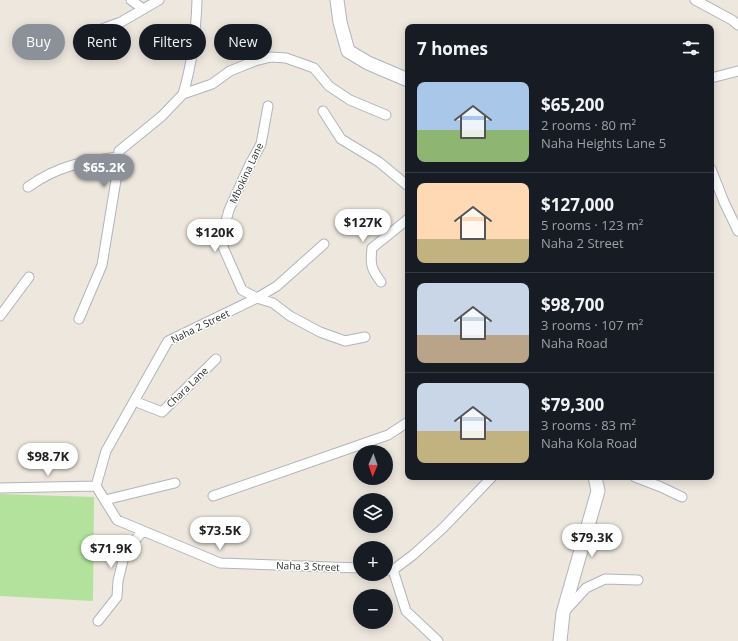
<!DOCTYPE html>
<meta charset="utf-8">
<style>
:root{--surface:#171b24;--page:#242831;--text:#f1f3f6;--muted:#9ea1a6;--line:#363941;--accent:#8c9099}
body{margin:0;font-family:"Open Sans",sans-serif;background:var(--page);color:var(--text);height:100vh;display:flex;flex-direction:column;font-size:15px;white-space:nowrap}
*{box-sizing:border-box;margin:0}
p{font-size:13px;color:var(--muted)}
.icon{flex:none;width:22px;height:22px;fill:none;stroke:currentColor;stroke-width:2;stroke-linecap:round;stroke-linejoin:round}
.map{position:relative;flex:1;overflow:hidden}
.sheet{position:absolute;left:405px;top:24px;width:309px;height:456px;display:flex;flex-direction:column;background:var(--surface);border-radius:8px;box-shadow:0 2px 10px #0003}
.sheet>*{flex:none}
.guide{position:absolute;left:12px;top:24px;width:333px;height:36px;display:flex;gap:8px}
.needle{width:26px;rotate:182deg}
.fabs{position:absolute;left:353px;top:445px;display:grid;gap:8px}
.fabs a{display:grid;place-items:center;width:40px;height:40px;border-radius:50%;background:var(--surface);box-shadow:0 2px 10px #0003;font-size:20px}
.price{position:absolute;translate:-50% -34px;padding:0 9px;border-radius:14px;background:#fff;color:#222;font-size:13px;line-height:26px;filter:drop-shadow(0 1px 2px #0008)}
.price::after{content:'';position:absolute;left:50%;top:24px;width:12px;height:9px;margin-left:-6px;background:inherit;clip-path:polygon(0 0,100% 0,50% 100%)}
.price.on{background:var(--accent);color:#fff}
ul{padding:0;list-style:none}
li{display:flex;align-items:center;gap:12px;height:100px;padding:0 12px}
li+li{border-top:1px solid var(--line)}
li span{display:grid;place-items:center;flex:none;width:112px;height:80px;border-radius:8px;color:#555}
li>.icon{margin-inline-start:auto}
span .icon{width:48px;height:48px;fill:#fffc;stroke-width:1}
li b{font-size:17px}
h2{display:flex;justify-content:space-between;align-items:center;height:48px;padding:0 12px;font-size:17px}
.chip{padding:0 14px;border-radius:18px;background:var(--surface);box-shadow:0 2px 10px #0003;font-size:14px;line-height:36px}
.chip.on{background:var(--accent);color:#fff}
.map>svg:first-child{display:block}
.green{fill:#b2e29c}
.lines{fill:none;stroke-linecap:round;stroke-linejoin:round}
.street-casing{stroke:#b1b4be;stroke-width:11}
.secondary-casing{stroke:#b1b4be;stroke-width:15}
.street{stroke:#fff;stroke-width:9}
.secondary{stroke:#fff;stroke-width:13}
.labels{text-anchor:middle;stroke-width:3;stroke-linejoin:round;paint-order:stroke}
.street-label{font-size:10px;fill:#2b2b2b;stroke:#fff}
</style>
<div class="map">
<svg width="738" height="641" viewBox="0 0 738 641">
<rect width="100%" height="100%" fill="#ede7de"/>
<!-- green -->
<path class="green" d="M0 494 94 497 93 601 0 596Z"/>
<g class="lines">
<defs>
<path id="street" d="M131 0 143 9
M695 0 732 20 738 25
M78 42 99 30 121 22 159 0
M711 78 738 71
M183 94C192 64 196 32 197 0
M268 106 261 144 249 166 229 210 223 232V247L242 290 257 298 273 303 290 316 320 332 345 341 365 337
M323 111 341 139 379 162 408 186
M711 169 724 202 738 231
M28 187C57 166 84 161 118 157
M381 282C371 269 370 264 372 248L408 219
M0 316 29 277
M79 319 102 265 117 174 119 151 162 116 183 94 212 84 230 71 255 61 271 57 286 58 314 68 329 86 350 100 386 115
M134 401 162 412 216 359
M635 477 661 487 682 497
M96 486 106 451 168 341 257 298 277 286 324 244
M96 486 117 520 220 563 360 568
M0 488 96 486
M213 496 388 435 408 422
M105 500 175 483
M386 570H393L413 555 443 528 492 477
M393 570 406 611 438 641
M565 611 586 588 605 579 638 580
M98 621 117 597 118 581 125 552 143 531"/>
<path id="secondary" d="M337 0 340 22 348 51 368 63 408 80
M560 641 563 613 598 491 595 477"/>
</defs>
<!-- street casing -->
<use href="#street" class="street-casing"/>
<!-- secondary casing -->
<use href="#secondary" class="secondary-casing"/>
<!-- street -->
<use href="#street" class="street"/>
<!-- secondary -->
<use href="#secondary" class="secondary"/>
</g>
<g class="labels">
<!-- street labels -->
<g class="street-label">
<text transform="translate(246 173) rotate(-65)" y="4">Mbokina Lane</text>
<text transform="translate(200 326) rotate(-26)" y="4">Naha 2 Street</text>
<text transform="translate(187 387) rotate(-44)" y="4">Chara Lane</text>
<text transform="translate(308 566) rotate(2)" y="4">Naha 3 Street</text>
</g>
</g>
</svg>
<div class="fabs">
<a><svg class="needle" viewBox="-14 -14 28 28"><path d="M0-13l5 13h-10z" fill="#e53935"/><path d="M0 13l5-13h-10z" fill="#9ea1a6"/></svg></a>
<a><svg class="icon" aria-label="layers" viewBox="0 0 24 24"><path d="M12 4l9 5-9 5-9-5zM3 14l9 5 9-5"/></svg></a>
<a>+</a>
<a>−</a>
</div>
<b class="price on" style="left:104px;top:188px">$65.2K</b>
<b class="price" style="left:363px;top:243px">$127K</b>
<b class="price" style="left:215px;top:253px">$120K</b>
<b class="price" style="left:48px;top:477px">$98.7K</b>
<b class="price" style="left:220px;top:551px">$73.5K</b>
<b class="price" style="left:592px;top:558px">$79.3K</b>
<b class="price" style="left:111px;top:569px">$71.9K</b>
<div class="guide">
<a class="chip on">Buy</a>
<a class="chip">Rent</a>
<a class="chip">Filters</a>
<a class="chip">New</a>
</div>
<section class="sheet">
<h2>7 homes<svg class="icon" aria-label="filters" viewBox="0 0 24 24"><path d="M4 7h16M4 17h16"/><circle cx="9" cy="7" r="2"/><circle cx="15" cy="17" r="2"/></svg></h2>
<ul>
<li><span style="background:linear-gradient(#a9c7e8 60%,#8fb573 0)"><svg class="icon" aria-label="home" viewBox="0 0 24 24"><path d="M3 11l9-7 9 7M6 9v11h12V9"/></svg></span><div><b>$65,200</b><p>2 rooms · 80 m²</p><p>Naha Heights Lane 5</p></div></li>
<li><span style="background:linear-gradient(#ffd9b3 70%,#c2b280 0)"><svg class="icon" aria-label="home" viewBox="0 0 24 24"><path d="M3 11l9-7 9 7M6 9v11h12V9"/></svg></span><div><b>$127,000</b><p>5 rooms · 123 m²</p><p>Naha 2 Street</p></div></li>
<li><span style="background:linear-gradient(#c9d6e8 65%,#b9a48a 0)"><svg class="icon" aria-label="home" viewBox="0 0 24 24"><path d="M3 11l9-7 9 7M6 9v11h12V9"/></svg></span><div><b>$98,700</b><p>3 rooms · 107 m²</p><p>Naha Road</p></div></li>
<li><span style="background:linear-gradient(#c9d6e8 60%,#c2b280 0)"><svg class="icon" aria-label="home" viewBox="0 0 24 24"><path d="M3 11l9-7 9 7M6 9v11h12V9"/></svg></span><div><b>$79,300</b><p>3 rooms · 83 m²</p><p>Naha Kola Road</p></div></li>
</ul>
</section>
</div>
